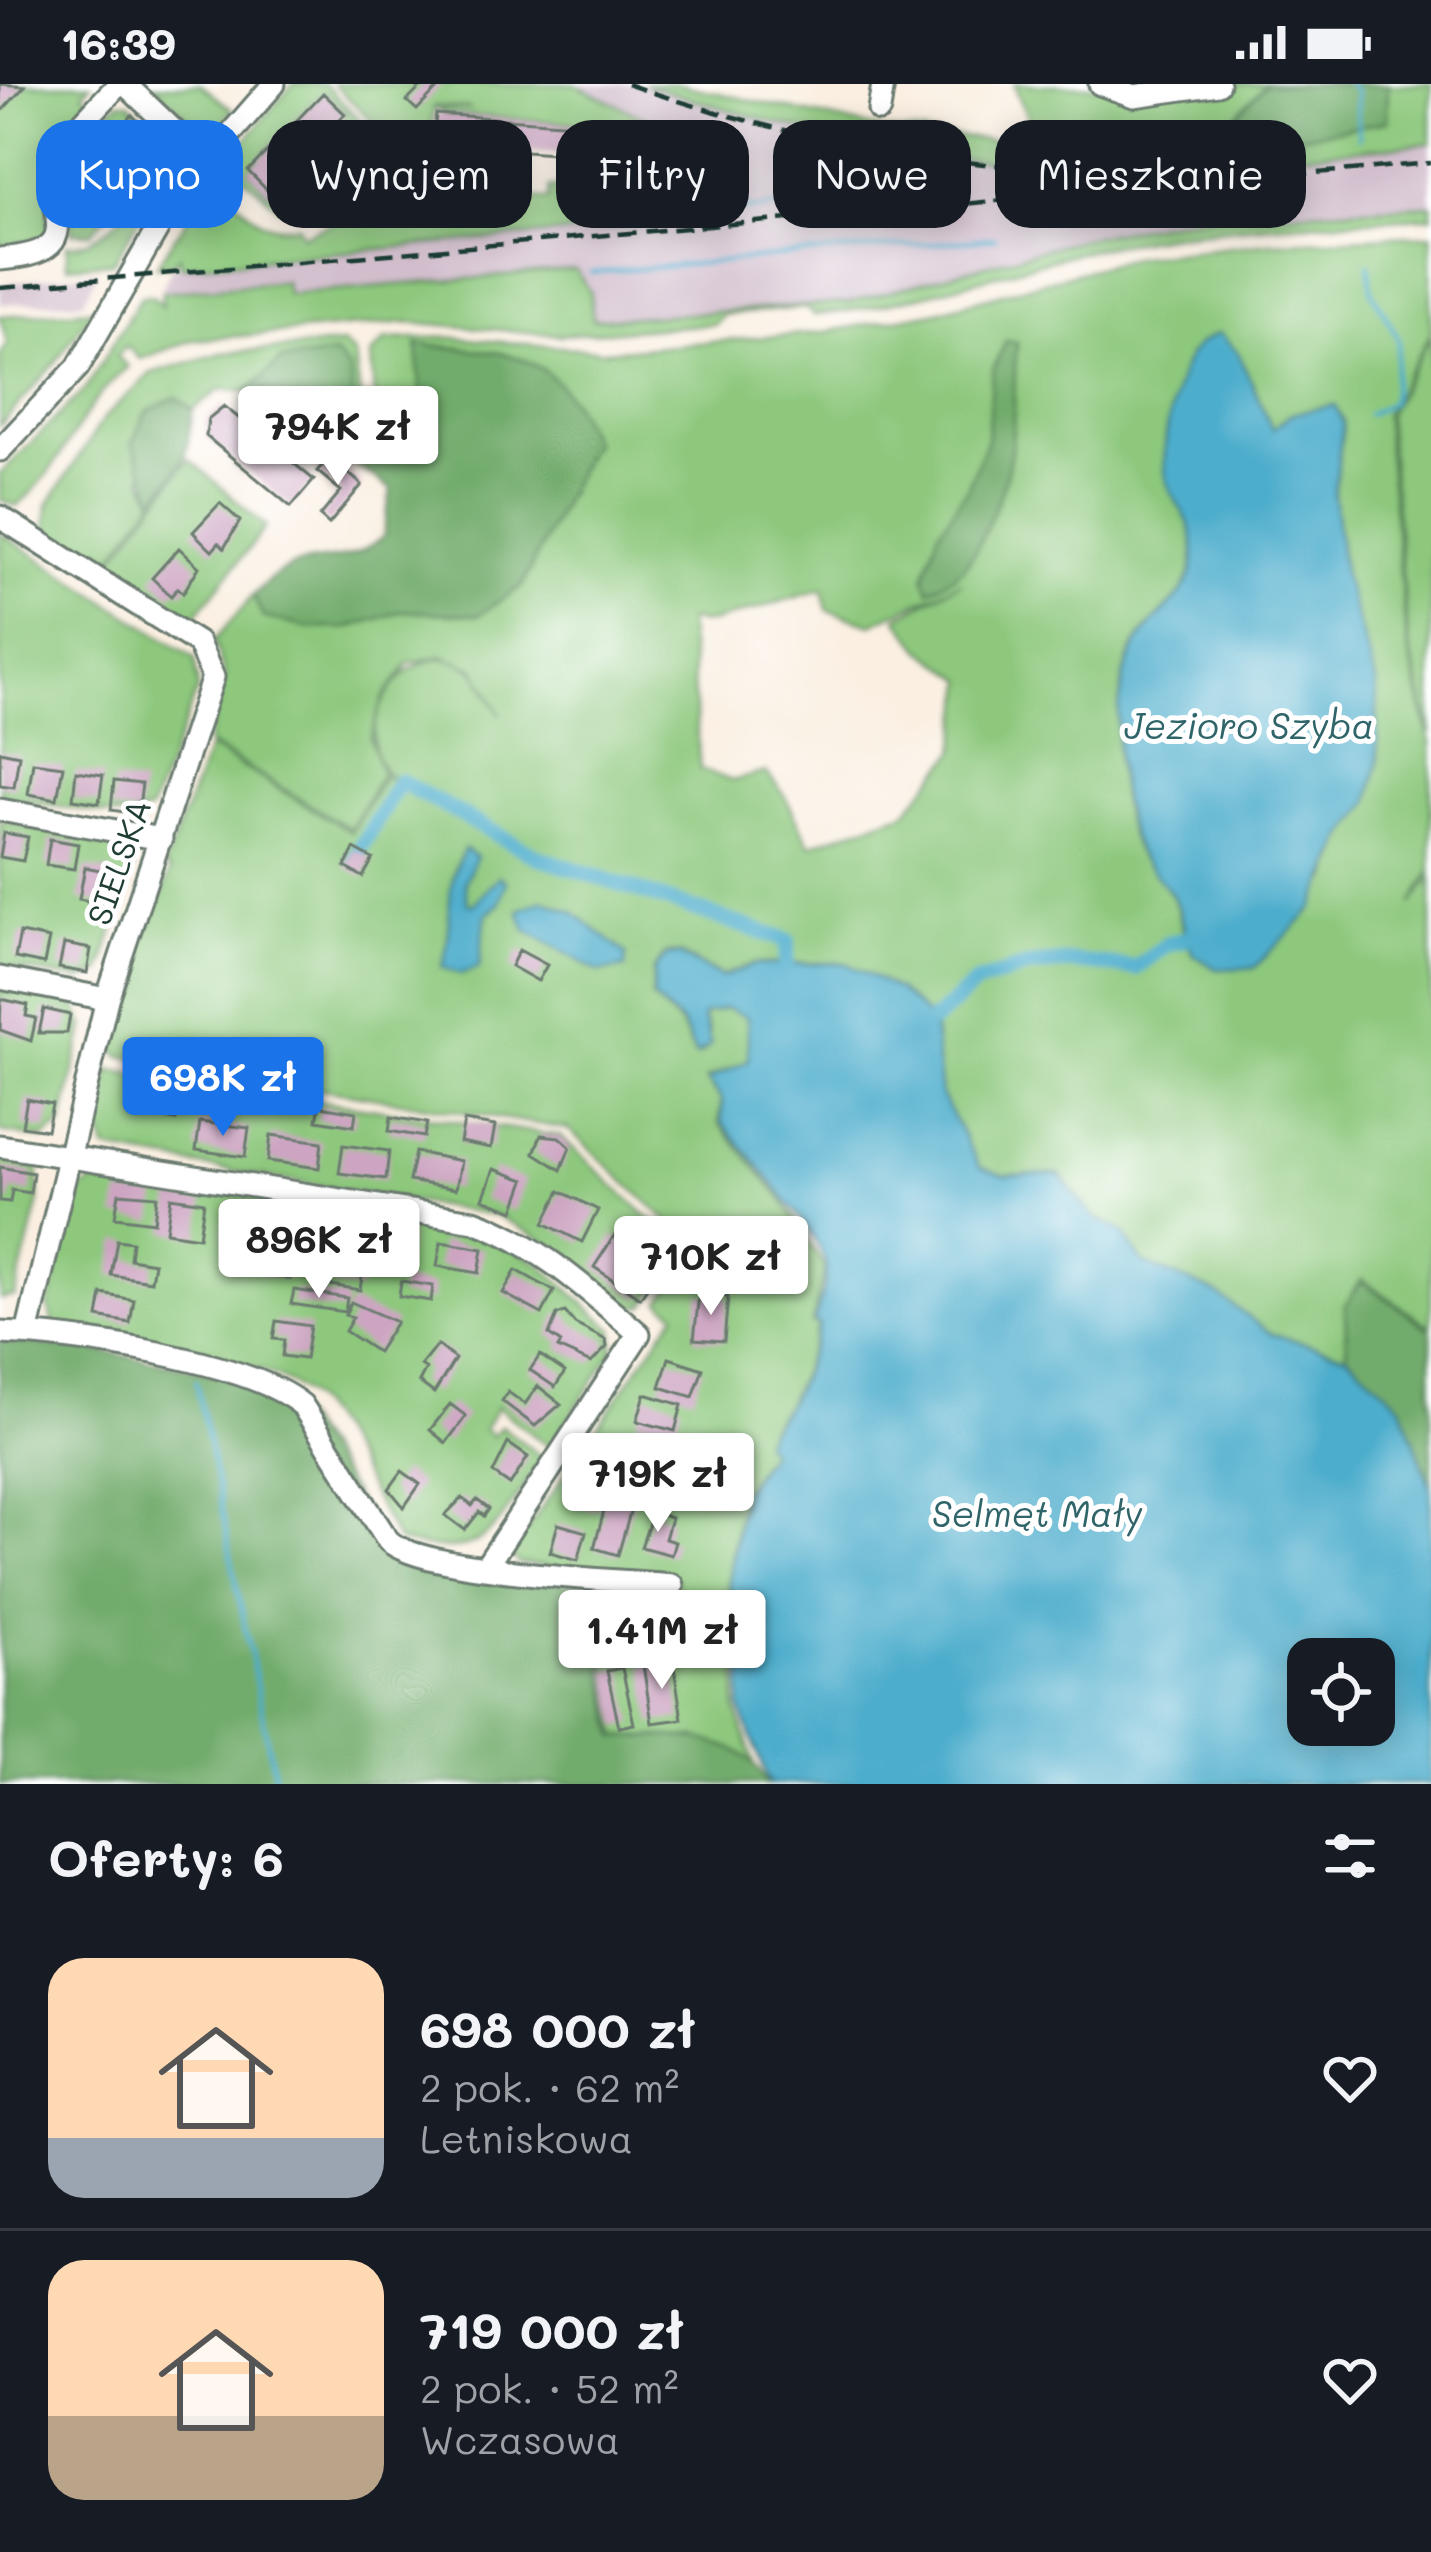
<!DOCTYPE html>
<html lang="pl">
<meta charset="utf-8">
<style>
:root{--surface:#171b24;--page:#20242c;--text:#f1f3f6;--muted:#9ea1a6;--line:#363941;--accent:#1a73e8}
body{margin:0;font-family:Mali,sans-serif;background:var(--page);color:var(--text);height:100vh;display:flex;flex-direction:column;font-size:45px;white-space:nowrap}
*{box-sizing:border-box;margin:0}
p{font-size:39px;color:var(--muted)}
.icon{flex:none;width:66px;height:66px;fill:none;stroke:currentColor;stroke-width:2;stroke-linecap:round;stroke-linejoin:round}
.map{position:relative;height:1700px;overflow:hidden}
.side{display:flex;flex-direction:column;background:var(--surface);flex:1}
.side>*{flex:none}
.hud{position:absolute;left:36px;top:36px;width:1359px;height:108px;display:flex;gap:24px}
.tools{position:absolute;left:1287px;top:1554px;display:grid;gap:24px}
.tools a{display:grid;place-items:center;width:108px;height:108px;border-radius:24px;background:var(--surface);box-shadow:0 6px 30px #0003;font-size:60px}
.price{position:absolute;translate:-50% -102px;padding:0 27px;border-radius:12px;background:#fff;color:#222;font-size:39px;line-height:78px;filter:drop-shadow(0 3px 6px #0008)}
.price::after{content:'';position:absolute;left:50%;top:72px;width:36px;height:27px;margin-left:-18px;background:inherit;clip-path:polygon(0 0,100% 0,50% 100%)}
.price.active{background:var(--accent);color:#fff}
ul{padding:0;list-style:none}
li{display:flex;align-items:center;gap:36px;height:300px;padding:0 48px}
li+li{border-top:3px solid var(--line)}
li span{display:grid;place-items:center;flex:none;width:336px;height:240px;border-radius:36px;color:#555}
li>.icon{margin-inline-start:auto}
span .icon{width:144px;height:144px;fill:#fffc;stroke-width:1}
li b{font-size:51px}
h2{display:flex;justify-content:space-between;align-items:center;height:144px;padding:0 48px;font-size:51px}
.tag{padding:0 42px;border-radius:36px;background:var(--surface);box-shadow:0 6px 30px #0003;font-size:42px;line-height:108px}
.tag.active{background:var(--accent);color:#fff}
.status{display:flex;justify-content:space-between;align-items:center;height:84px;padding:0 60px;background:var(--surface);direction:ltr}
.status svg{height:33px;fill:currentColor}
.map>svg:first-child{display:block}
.industrial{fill:#d1bdcc}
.green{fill:#8dc87d;stroke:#568258;stroke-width:3;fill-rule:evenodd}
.forest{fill:#72ac6c;stroke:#487450;stroke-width:3}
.water{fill:#4dadcc;stroke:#367580;stroke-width:3;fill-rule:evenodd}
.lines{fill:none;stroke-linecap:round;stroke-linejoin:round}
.stream{stroke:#4dadcc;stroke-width:4.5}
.canal{stroke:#4dadcc;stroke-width:16}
.building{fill:#cda5c2}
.minor-casing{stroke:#6c7b71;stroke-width:27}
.minor{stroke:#fff;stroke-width:21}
.rail{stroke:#1f3d34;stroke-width:4.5;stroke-dasharray:18 9;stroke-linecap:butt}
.labels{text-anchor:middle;stroke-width:10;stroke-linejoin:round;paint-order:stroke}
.street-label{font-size:33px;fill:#1f3d34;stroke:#fff}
.water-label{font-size:36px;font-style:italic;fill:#2f6469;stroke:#fff}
</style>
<div class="status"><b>16:39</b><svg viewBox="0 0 49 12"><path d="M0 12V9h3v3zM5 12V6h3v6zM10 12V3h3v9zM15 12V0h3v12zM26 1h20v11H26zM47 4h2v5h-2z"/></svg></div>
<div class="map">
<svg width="1431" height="1700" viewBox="0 0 1431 1700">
<rect width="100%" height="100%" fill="#fff"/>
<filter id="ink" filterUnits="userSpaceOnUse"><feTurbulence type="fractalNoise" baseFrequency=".00833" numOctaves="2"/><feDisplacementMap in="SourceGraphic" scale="24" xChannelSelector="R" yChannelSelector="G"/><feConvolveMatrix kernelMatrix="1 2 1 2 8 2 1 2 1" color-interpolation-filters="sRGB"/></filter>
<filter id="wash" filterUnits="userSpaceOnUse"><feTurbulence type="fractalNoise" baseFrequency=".004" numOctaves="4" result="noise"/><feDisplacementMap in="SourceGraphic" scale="48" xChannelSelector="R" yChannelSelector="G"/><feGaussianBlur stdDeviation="2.7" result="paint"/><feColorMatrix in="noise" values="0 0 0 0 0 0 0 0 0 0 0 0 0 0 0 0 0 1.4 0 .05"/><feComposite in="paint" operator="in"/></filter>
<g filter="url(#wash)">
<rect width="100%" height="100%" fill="#faefe1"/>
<!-- industrial -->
<path class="industrial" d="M574 0H644L871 60 1029 80 1218 76 1431 59V121L1199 132 1087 153 849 219 717 230 593 236 286 210 284 197 160 208 172 183 715 136 714 67Z
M98 187 84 217 0 220V200Z"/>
<!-- green -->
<path class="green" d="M0 0H91L83 9 92 17 54 57 48 153 0 163Z
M200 0 233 26 209 52 154 2Z
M293 0H324L361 37 346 50 335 40 345 29 323 9 248 87 269 109 280 98 298 115 280 124 231 83 229 75Z
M333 0H574L714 67 715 136 180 182 179 173 172 180 156 182 206 107 226 106C248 127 265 150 298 141L303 151 338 136 337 124 342 134 369 123 368 111 373 123 390 121 389 109H394L396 121 445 117V105L450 116 502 114 503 102H509V113L549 115 550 103H556L557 115 603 117 604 104H610L613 116 641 112 640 100 646 99 648 111 682 107V95L687 94 685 80 665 82 653 77 646 52 632 54 631 81 598 85 601 74H614L617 42 445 30 436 25H471L434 22 426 87Z
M644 0H678L883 46 1038 60 1014 0 1222 6 1235 0H1431V59C1298 71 1163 84 1029 80 900 76 767 39 644 0Z
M118 18H129L185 76 158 101 114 178 67 182V161C111 162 135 110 165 83L159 77 91 149 71 148 66 75Z
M367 40 406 84 346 98 335 72 343 65 356 74 347 59Z
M1431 121V133C1324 138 1215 140 1109 162 1009 182 917 222 814 231L805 224 722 231 715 240 562 251 407 238 192 256 140 275 126 262 117 272 128 283C79 320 63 388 16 422L0 416V390L86 304 141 212 152 211 162 221V208L285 197 287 210 575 186 590 207 593 236 849 219 1087 153 1199 132Z
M1431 150V249L1384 331 1407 559 1431 660V786L1412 820 1431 792V1243L1362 1195 1345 1222 1347 1271 1272 1250 1214 1208 1143 1179 1124 1150 1092 1132 1059 1090 1003 1091 980 1084 940 1010 933 937 898 906 845 879 753 880 722 892 680 870 666 869 653 886 652 914 681 941 695 971 704 968 709 948 702 931 726 924 747 932 749 976 706 995 721 1016 719 1039 782 1115 825 1184 812 1239 818 1241C809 1265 802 1294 789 1316 779 1331 769 1340 763 1358L770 1366 741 1408 728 1498 738 1584 736 1624 759 1694 706 1696 698 1654 618 1652 605 1573 681 1562 676 1494 519 1480 510 1470 676 1229 661 1217 697 1164 568 1045 120 972 110 960 144 841 150 844 170 787 164 783 209 663 351 748 384 691 420 711C411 704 397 699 389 691 342 649 412 542 471 585 485 595 493 619 501 631L474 584 441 572 409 579 384 613 370 655 382 689 350 745 207 659 225 593 214 557 253 512 263 533 347 544 403 527 478 531 522 502 592 358C550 259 512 271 418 260L422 319 353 325 350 287 282 276 247 308 221 305 193 326 175 313 142 395 155 416 104 484 46 444 48 421 104 334 151 289 222 269 343 260 355 271 360 314 374 313 371 271 386 255 446 253 607 267 824 248 934 228 1137 172 1268 158ZM1183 286 1252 298 1272 346 1291 330 1335 322 1343 338 1334 412 1344 493 1376 598 1378 677 1369 719 1343 755 1328 796 1185 855C1180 830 1175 809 1157 790 1151 783 1142 777 1138 770 1113 724 1111 621 1130 572 1145 532 1188 522 1193 477 1198 433 1176 428 1167 393 1159 362 1173 315 1183 286ZM961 498 897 534 922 566 965 596 956 667 906 728 810 761 785 712 766 688 732 697 700 685 688 537 710 539 823 505 827 526 872 540Z
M93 225 55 279 0 342V272L7 259 0 232Z
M1431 252V650L1409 559 1387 331Z
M189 375 266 443 192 536 108 481Z
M0 449 195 574 198 605 150 727 127 734 0 712Z
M0 736 126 760 133 783 101 888 81 896 0 882Z
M0 905 75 919 84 943 62 1041 43 1055 0 1048Z
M109 986 560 1052 683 1165 645 1221 625 1224 555 1163 497 1132 106 1066 98 1036Z
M0 1073 38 1079 39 1117 15 1213 0 1215Z
M103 1093 357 1128 491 1153 540 1180 613 1245V1268L549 1363 497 1323 484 1345 493 1352 501 1342 542 1373C494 1444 493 1480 398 1458 371 1412 348 1355 312 1316 266 1268 121 1260 56 1248L48 1222 76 1108Z"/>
<!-- forest -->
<path class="forest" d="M1266 0H1388L1387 37 1302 52 1240 48 1228 40Z
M1006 257 1017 258C1010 329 1022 363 992 431 975 469 969 489 929 506L924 494 938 449 968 403 987 355 993 286Z
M417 260C512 271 550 259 592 357L522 502 478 531 403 527 347 544H308L263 533 253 512C305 453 331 496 383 453L391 405 247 308 281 276 335 270 350 287 354 324 421 319Z
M176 313 193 326 185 374 155 416 132 359 146 328Z
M1362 1197 1431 1246V1403L1401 1321 1347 1271 1345 1221Z
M0 1258C58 1259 259 1285 296 1328 333 1371 361 1427 393 1476L481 1491 674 1508 679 1561 601 1572 616 1653C665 1654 744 1645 767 1700H0Z"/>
<!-- water -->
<path class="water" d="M1219 249 1238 268 1272 345 1291 330 1335 321 1343 339 1334 411 1339 458 1344 493 1376 598 1378 677 1369 719 1343 755 1314 824 1254 884 1216 885 1193 870C1184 853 1184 834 1176 818 1167 798 1146 785 1137 767 1114 715 1108 611 1137 560 1156 526 1193 515 1194 471 1194 425 1168 420 1165 387 1162 358 1175 284 1196 263 1201 257 1212 253 1219 249Z
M465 765 476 773 465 798 467 818 473 821 499 792 506 798 499 820 486 830 479 883 461 890 442 883C456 842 440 803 465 765Z
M543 816 572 827 626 870 625 884 599 888 526 846 519 826Z
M667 871H679L722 893 753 881 845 879 898 906 933 937 941 1011 980 1083 1003 1091 1059 1090 1092 1132 1124 1149 1143 1179 1214 1208 1272 1250 1347 1271 1401 1321 1431 1404V1700H770L740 1624 742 1584 729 1499 742 1409 770 1367 763 1358C770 1341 781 1331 790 1316 803 1294 811 1265 819 1241L814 1238C819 1221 827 1201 826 1183 824 1155 743 1063 722 1039V1016L708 996 749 976 747 933 726 924 702 931 711 961 696 971 682 940 653 914 654 886ZM1308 1575H1374V1641H1308Z"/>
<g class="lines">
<!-- stream -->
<path class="stream" d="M1349 0 1356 9 1359 54
M585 140 861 115
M591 189 995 154
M1368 330 1391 319 1399 256 1372 207 1369 180
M196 1296 276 1700"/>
<!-- canal -->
<path class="canal" d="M354 775 399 697 538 773 788 857 786 880
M933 937 976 899 1029 882 1072 878 1136 884 1167 860 1185 855"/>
</g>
<g id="blocks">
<!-- building -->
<path class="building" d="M0 0 25 2 0 29Z
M424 0H442L417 26 407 17Z
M323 9 345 30 269 108 248 87Z
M436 30 616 43 614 73 433 61Z
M132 31 150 50 117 83 98 64Z
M224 322 314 396 291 423 206 352 208 335Z
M330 373 362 401 329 440 320 432 341 407 317 387Z
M220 419 240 437 224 464 219 459 212 467 193 448Z
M179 464 199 483 183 509 178 504 171 512 152 494Z
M0 667 19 671 14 703 0 701Z
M33 678 63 682 57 715 28 710Z
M76 687 103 691 99 719 73 715Z
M114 697 142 700 138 730 111 726Z
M4 749 28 753 23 777 0 773Z
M50 755 78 760 74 785 46 781Z
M354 765 373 775 363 793 345 783Z
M85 783 115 789 108 821 79 815Z
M20 849 49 855 44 880 15 874Z
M64 860 91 865 87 889 59 884Z
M519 866 547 881 538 897 511 882Z
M1 915 28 921 26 932 36 934 31 957 0 946Z
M44 925 70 931 67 949H39Z
M145 1004 180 1009 176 1036 141 1031Z
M27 1015 52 1020 47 1046 22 1042Z
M320 1022 356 1028 354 1042 317 1036Z
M391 1033 427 1039 424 1053 389 1047Z
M464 1037 495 1042 491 1064 460 1058Z
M200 1038 249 1044 245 1073 196 1066Z
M271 1051 322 1058 319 1084 268 1077Z
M541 1051 559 1053 570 1063 561 1086 534 1069Z
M343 1061 389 1067 386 1095 339 1089Z
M415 1068 461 1077 456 1105 409 1097Z
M0 1083 33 1089 30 1109 12 1106 10 1118 0 1117Z
M494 1085 525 1096 514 1127 483 1115Z
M560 1107 598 1126 582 1158 544 1139Z
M119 1109 157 1112 154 1138 115 1133Z
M171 1113 204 1118 199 1153 166 1148Z
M228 1120 271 1127 266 1160 223 1154Z
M299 1135 343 1141 339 1172 295 1166Z
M368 1143 410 1150 405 1177 364 1170Z
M614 1152 661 1184 640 1214 594 1183Z
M117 1156 132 1158 130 1175 154 1179 151 1197 111 1191Z
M441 1158 483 1165 479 1189 437 1182Z
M705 1165 730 1168 726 1204 701 1201Z
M260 1176 292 1181 290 1195 258 1190Z
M516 1186 554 1207 542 1230 503 1209Z
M332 1187 362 1192 360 1206 330 1201Z
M401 1197 433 1202 431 1217 399 1212Z
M294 1206 347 1214 345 1228 291 1220Z
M102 1210 134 1216 130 1239 98 1233Z
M699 1210 728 1213 724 1257 694 1255Z
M351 1218 396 1238 377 1268 345 1247 353 1233 345 1231Z
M565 1228 575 1240 606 1256 607 1263 591 1279 558 1264 561 1259 549 1251 557 1231Z
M276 1237 310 1242 305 1275 282 1272 284 1256 273 1255Z
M437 1261 455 1275 434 1309 419 1298 426 1285 421 1281Z
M540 1271 565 1288 555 1303 530 1286Z
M669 1274 703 1285 693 1313 660 1303Z
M538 1302 561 1320 535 1342 502 1317 508 1308 525 1320Z
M645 1310 682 1321 675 1347 637 1337Z
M450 1320 466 1332 446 1359 430 1346Z
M508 1359 528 1373 510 1401 493 1389Z
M402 1387 420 1400 404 1423 389 1405Z
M615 1387 640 1394 618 1471 594 1464 604 1427 598 1426Z
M577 1388 604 1397 594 1426 568 1417Z
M462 1414 472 1422 477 1416 489 1425 484 1432 479 1428 465 1446 445 1431Z
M653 1428 671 1434 665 1455 675 1458 671 1471 641 1463Z
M558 1440 586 1448 578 1476 550 1468Z
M673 1577 682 1635 652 1639 643 1581Z
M622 1584 634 1640 619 1643 607 1587Z"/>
</g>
</g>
<g filter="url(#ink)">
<use href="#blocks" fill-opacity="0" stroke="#6c7b71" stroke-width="3"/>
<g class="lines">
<defs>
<path id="minor" d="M125 0 206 77
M1100 0 1134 12 1218 0
M879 26 883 0
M0 175C95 167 40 128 55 68L119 0
M0 366 78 283 177 111 274 0
M0 433 198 559 213 593 107 915 27 1250
M0 726 161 755
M0 894 107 915
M0 1062 474 1137C540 1161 587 1205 639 1250L485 1484
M0 1249C72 1251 247 1276 302 1321L387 1455C414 1488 620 1496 672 1501"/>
</defs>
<!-- minor casing -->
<use href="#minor" class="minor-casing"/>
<!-- minor -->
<use href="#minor" class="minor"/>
<!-- rail -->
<path class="rail" d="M627 0C797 59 976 90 1157 88
M0 204 1431 79"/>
</g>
</g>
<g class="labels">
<!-- street labels -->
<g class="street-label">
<text transform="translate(119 778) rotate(-71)" y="12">SIELSKA</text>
</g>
<!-- water labels -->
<g class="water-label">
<text x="1249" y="655">Jezioro Szyba</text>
<text x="1037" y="1443">Selmęt Mały</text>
</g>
</g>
</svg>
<div class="tools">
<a><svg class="icon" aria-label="locate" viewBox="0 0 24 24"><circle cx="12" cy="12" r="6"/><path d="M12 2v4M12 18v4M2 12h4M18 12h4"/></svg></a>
</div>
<b class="price" style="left:338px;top:404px">794K zł</b>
<b class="price active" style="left:223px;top:1055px">698K zł</b>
<b class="price" style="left:319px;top:1217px">896K zł</b>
<b class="price" style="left:711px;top:1234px">710K zł</b>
<b class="price" style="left:658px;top:1451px">719K zł</b>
<b class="price" style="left:662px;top:1608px">1.41M zł</b>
<div class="hud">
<a class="tag active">Kupno</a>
<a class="tag">Wynajem</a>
<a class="tag">Filtry</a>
<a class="tag">Nowe</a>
<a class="tag">Mieszkanie</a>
</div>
</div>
<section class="side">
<h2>Oferty: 6<svg class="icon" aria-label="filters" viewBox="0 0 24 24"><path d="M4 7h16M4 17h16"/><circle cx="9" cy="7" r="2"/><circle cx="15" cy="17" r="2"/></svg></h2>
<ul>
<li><span style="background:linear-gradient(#ffd9b3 75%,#9aa5b1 0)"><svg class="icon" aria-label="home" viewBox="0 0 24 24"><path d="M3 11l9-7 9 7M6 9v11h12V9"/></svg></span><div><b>698 000 zł</b><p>2 pok. · 62 m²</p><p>Letniskowa</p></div><svg class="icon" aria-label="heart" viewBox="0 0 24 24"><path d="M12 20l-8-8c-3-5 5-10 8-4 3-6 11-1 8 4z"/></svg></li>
<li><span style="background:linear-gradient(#ffd9b3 65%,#b9a48a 0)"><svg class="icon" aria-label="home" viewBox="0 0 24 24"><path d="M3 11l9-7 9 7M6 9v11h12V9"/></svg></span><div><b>719 000 zł</b><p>2 pok. · 52 m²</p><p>Wczasowa</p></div><svg class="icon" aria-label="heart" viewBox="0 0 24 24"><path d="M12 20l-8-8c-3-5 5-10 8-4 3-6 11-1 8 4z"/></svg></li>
</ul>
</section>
